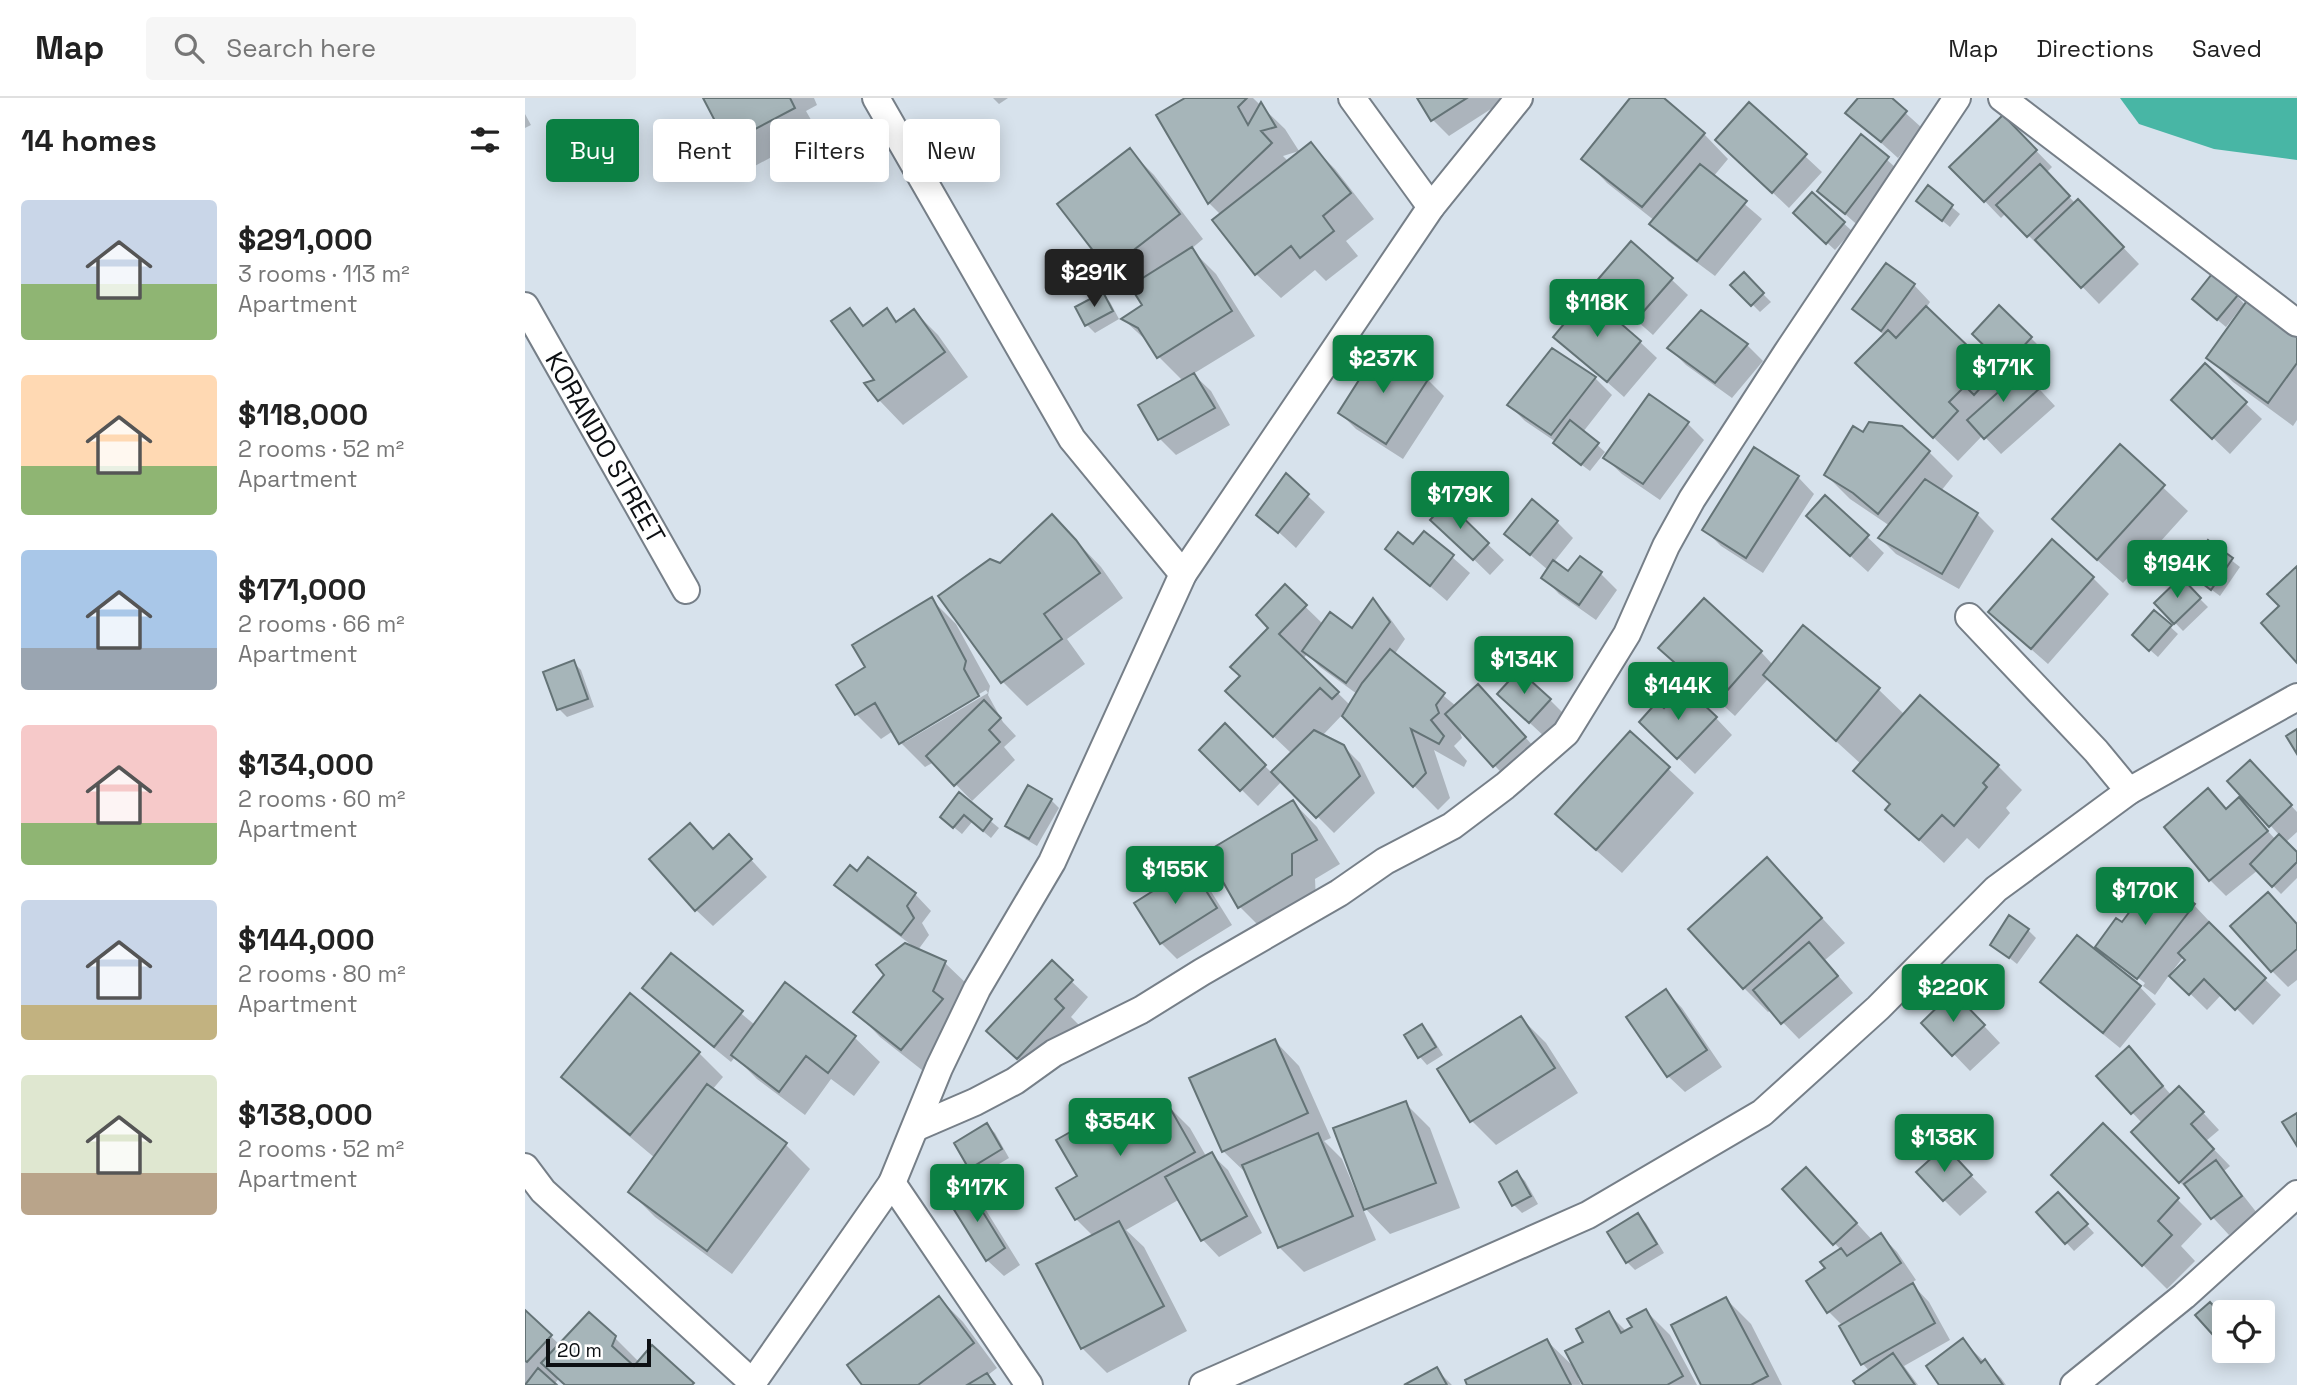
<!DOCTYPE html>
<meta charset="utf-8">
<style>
:root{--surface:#fff;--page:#f6f6f6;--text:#222;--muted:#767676;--line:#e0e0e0;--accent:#0b8043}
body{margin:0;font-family:"Space Grotesk",sans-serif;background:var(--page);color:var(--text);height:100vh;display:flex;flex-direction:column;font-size:26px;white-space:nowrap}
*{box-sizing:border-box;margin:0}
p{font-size:23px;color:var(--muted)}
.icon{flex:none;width:38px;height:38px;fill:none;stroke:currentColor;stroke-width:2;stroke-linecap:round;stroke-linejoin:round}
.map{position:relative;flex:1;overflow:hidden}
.drawer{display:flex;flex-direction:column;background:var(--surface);width:525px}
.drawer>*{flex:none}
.top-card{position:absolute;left:21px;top:21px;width:665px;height:63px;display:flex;gap:14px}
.controls{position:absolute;left:1687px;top:1202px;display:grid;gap:14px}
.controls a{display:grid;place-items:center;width:63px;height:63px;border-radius:7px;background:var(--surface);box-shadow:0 4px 18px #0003;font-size:35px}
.scale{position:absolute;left:21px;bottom:18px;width:105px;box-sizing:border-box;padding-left:7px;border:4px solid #0d1013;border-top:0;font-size:19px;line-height:24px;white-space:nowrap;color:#0d1013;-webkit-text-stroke:5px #fff;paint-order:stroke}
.price{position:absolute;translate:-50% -60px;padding:0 16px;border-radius:7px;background:var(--accent);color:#fff;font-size:23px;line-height:46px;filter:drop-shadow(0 2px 4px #0008)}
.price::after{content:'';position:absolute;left:50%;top:42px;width:21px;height:16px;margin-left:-10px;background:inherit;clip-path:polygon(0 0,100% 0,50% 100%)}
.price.current{background:#222;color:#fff}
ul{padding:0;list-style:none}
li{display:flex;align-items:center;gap:21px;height:175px;padding:0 21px}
li span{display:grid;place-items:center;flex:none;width:196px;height:140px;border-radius:7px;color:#555}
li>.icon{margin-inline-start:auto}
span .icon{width:84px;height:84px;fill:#fffc;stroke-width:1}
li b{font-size:30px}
h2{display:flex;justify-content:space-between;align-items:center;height:84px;padding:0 21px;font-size:30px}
.pill{padding:0 24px;border-radius:7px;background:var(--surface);box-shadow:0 4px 18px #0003;font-size:24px;line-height:63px}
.pill.current{background:var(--accent);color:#fff}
header{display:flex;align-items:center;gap:42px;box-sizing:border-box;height:98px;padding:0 35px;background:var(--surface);border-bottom:2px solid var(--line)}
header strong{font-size:33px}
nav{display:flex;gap:38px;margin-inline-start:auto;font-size:24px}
.search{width:490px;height:63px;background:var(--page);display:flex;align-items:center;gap:18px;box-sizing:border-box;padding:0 24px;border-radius:7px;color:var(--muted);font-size:26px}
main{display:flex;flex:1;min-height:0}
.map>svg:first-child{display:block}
.water{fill:#48b6a5}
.shadow{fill:#0003;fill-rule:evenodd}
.building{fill:#a6b5b9;stroke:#647376;stroke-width:2}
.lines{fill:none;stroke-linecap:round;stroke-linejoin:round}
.street-casing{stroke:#767f88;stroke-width:30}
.street{stroke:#fff;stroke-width:26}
.labels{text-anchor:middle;stroke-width:5;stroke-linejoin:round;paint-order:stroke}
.street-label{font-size:26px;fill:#0d1013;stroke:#fff}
</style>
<header>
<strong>Map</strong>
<div class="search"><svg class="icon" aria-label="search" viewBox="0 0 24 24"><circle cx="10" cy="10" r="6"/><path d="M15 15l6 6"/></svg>Search here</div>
<nav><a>Map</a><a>Directions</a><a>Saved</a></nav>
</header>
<main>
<section class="drawer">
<h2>14 homes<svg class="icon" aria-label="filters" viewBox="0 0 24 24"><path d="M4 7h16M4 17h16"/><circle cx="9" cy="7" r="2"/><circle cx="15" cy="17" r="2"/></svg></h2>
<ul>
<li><span style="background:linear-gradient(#c9d6e8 60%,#8fb573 0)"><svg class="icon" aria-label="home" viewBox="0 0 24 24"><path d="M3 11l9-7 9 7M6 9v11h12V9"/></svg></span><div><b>$291,000</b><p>3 rooms · 113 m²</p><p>Apartment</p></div></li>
<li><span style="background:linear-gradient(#ffd9b3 65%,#8fb573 0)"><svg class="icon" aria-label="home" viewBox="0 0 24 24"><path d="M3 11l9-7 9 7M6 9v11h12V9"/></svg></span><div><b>$118,000</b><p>2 rooms · 52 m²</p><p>Apartment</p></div></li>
<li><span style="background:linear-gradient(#a9c7e8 70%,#9aa5b1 0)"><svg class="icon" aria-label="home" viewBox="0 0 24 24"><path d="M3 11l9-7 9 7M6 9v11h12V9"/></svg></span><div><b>$171,000</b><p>2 rooms · 66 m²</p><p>Apartment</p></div></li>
<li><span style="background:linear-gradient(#f6c9c9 70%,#8fb573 0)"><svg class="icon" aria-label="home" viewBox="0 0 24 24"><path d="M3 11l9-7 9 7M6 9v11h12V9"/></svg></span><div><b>$134,000</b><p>2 rooms · 60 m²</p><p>Apartment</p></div></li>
<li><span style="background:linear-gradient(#c9d6e8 75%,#c2b280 0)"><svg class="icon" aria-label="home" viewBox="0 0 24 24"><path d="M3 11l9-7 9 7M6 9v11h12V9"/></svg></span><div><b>$144,000</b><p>2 rooms · 80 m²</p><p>Apartment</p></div></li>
<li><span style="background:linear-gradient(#dfe7d0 70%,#b9a48a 0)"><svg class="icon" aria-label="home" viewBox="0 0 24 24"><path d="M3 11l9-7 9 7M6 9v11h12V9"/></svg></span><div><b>$138,000</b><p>2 rooms · 52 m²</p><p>Apartment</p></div></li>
</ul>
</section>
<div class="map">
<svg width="1772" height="1287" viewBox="0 0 1772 1287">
<rect width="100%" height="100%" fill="#d7e2ec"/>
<!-- water -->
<path class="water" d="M1595 0H1772V62L1689 51 1614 26Z"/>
<!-- shadow -->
<path class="shadow" d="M180 0H289L292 7 281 13 293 34 228 69 203 45Z
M468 0H483L474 6Z
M664 0H728L760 31 774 53 758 58 764 64 786 47 810 71 849 121 821 143 833 158 801 183 790 172 756 200 731 176 696 117 684 105 633 18Z
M894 0H983L924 38 908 22Z
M1107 0H1136L1179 36 1203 61 1188 79 1237 121 1190 178 1143 143 1127 126 1130 123 1082 85 1058 60Z
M1335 0H1364L1397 30 1373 60 1323 15Z
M1224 6 1297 74 1264 110 1209 58Z
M0 16 6 27 0 30Z
M1478 19 1527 69 1521 75 1551 106 1569 119 1614 166 1574 206 1522 152 1520 154 1481 115 1476 120 1427 69Z
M1336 39 1379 77 1337 131 1294 93Z
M605 53 629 77 678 141 666 151 691 176 730 238 668 276 686 293 705 327 651 357 635 341 615 308 658 283 633 258 625 246 598 221 620 208 611 193 608 195 584 171Z
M1403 89 1435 116 1425 129 1393 103Z
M1287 96 1327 133 1310 152 1278 123Z
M1219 177 1246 204 1235 214 1208 187Z
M1146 181 1163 197 1128 237 1088 202Z
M1389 187 1405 204 1401 210 1482 289 1493 279 1465 252 1506 240 1522 256 1502 278 1530 308 1476 356 1458 337 1433 363 1357 290 1359 237 1330 211Z
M577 196 585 204 594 221 570 235 562 227 552 209Z
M1712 198 1721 208 1725 203 1772 238V322L1768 328 1708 284 1684 260 1718 213 1715 211 1701 229 1677 209Z
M324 213 340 229 361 213 373 224 389 213 413 237 443 279 378 327 354 302 352 283Z
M1031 239 1115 244 1132 260 1099 299Z
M1222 247 1238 263 1207 300 1161 267 1144 250Z
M1027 252 1070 280 1087 297 1058 334 1080 354 1065 373 1038 353 1031 344 1000 323 984 307Z
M902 281 919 298 878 361 831 331 815 315Z
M1124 299 1163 326 1179 342 1135 402 1097 376 1080 360Z
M1720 305 1737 321 1705 356 1665 318Z
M1595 349 1663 413 1598 485 1554 446Z
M1404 354 1428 378 1416 393 1452 416 1469 433 1434 491 1371 456 1355 440 1365 428 1325 401 1301 377Z
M761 378 800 414 771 450 734 416Z
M1273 379 1289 396 1238 475 1196 448 1179 431Z
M1301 399 1359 455 1343 474 1300 435Z
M922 407 979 462 965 477 908 422Z
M1032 424 1048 440 1028 465 1043 476 1055 460 1076 476 1092 492 1071 522 1034 496 1018 479 1023 472 981 436Z
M900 435 945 475 922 503 862 451 888 449Z
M551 443 576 469 598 500 542 541 560 566 502 608 478 584 416 499 476 467Z
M1683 444 1715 469 1695 498 1671 480Z
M1568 480 1584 496 1523 566 1482 530Z
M1656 482 1683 509 1658 533 1632 506Z
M760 489 798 526 827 532 848 503 864 519 880 541 869 557 931 608 970 605 1016 657 985 684 933 628 937 640 929 648 942 663 939 669 909 652 925 700 913 712 818 616 797 638 818 648 835 665 850 695 809 735 757 683 733 708 677 652 700 628 747 675 767 656 727 618 717 578 746 530ZM782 556 795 569 832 596 825 607 778 561Z
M406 501 431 526 465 588 463 597 478 624 491 638 479 649 490 662 447 703 409 664 400 669 375 644 368 633 356 641 331 616 343 570ZM461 592 463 595 380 644V640Z
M1629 514 1653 536 1633 559 1617 545Z
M1278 530 1354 592 1380 617 1473 668 1497 692 1481 710 1485 715 1454 751 1442 740 1419 765 1362 712 1366 707 1331 673 1336 666 1243 581 1210 618 1152 566 1236 554 1248 567Z
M48 564 56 572 69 609 42 619 34 611Z
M1025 602 1041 618 1021 640 991 612Z
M1139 613 1191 620 1207 637 1170 676 1116 624Z
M1105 635 1169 695 1097 775 1057 740Z
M1741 680 1772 714V734L1760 745 1772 757V780L1756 796 1733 772 1701 798 1685 782 1683 693 1702 712 1714 702 1751 742 1755 738 1745 727Z
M434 697 474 730 466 740 447 724 437 736 425 726Z
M526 702 534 710 512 748 490 735 482 728Z
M768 704 792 729 815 766 790 781 791 802 739 833 714 808Z
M220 755 242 779 188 828 171 812Z
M666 771 682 787 707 827 652 861 636 845Z
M312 786 390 796 406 813 397 825 404 837 393 852 420 865 445 889 402 976 355 939 331 914 389 849 328 803Z
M1266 786 1320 845 1300 862 1328 895 1274 941 1246 912 1243 914 1219 890Z
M1669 807 1685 824 1683 826 1756 897 1728 927 1697 896 1682 912 1645 876 1630 897 1618 888 1620 885 1587 860V864L1613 884 1612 886 1631 906 1595 950 1533 900 1517 884 1584 864 1586 863 1572 848 1597 826ZM1659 858 1662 862 1648 877 1646 875Z
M1760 813 1772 827V882L1763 889 1747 873Z
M1503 832 1511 840 1492 866 1467 846Z
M146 857 230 927 260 887 330 940 355 964 329 998 306 981 280 1017 232 981 210 959 206 964 136 907 120 890Z
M527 865 563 899 546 919 554 927 509 976 480 949Z
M1141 893 1157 910 1197 969 1160 994 1143 978Z
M1445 913 1475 945 1445 973 1399 925Z
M996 920 1021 945 1053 995 971 1047 946 1022Z
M897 928 905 936 918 957 902 967 895 959Z
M750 943 774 968 806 1040 799 1043 817 1061 834 1101 837 1100 880 1005 905 1030 935 1110 865 1136 836 1106 851 1142 779 1174 754 1149 723 1077 698 1053Z
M174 955 198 979 187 992 260 1046 285 1071 207 1176 130 1119 105 1094 130 1060 62 1003 38 979Z
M1620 967 1647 998 1671 1007 1694 1032 1681 1043 1705 1068 1699 1073 1732 1115 1704 1137 1609 1034 1618 1026 1573 978Z
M641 1006 665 1030 681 1058 686 1056 703 1072 737 1135 694 1159 678 1142 655 1101 601 1132 619 1149 662 1233 582 1275 557 1250 568 1138 551 1121 534 1091 555 1079 571 1021 587 1037Z
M462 1027 470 1035 484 1060 454 1078 446 1070Z
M1578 1027 1677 1126 1656 1148 1670 1163 1642 1191 1528 1077Z
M1436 1067 1462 1094 1435 1118 1419 1102Z
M992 1075 1000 1083 1013 1106 997 1115 989 1107Z
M1297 1087 1348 1143 1356 1137 1372 1154 1391 1182 1386 1185 1404 1204 1425 1242 1379 1268 1393 1287H1333L1345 1274 1338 1266 1318 1228 1304 1214 1302 1171 1316 1152 1259 1091Z
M443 1092 459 1109 495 1167 479 1178 462 1162Z
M1541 1104 1569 1135 1549 1153 1513 1114Z
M1113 1117 1121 1125 1139 1155 1110 1172 1102 1164 1084 1135Z
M414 1200 438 1224 472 1270 463 1277 472 1287H339Z
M1201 1201 1226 1226 1257 1287H1178Z
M1685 1206 1699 1221V1242L1697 1244 1689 1236Z
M1121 1213 1145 1237 1172 1287H1060L1056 1279 1053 1280 1056 1287H944L1022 1243 1051 1271 1060 1244 1083 1215 1102 1234 1110 1230Z
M0 1214 35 1247 90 1240 114 1264 128 1250 168 1287H40L34 1280 29 1287H0Z
M1438 1243 1476 1280 1481 1287H1417Z
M912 1272 927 1287H883Z"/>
<!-- building -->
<path class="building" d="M178 0H265L270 10 202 46Z
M660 0H722L713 9 723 27 736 4 751 29 736 33 747 45 683 106 631 17Z
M892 0H942L906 23Z
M1105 0H1139L1180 35 1117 109 1056 61Z
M1333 0H1367L1382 13 1356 44 1320 15Z
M1224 4 1282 56 1247 95 1190 42Z
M1478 17 1512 52 1459 104 1424 69Z
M1336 36 1364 59 1320 116 1292 93Z
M786 44 826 95 798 118 809 133 775 160 766 148 730 177 687 122Z
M605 50 655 116 583 172 532 106Z
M1175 66 1222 103 1172 163 1124 126Z
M1515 66 1545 98 1502 139 1471 107Z
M1403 87 1428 107 1417 123 1391 103Z
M1287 94 1320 124 1301 146 1268 115Z
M1553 101 1599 149 1556 190 1510 142Z
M1106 143 1148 180 1111 222 1069 186Z
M667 149 707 213 632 260 613 230 596 221 617 207 605 188Z
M1361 165 1390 186 1356 233 1327 211Z
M1219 174 1239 195 1226 208 1205 187Z
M1687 176 1713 197 1692 222 1667 201Z
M578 194 588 213 560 228 550 209Z
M1063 197 1116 243 1082 284 1028 239Z
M1724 200 1772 236V265L1743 305 1681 260Z
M1474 207 1507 239 1480 268 1447 236Z
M1401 208 1470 274 1449 297 1440 288 1424 304 1433 313 1408 340 1330 265 1363 232 1371 240Z
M325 210 338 228 362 210 371 224 389 211 420 254 353 303 339 285 349 282 306 223Z
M1176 212 1223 246 1190 285 1142 250Z
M855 249 904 280 861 346 813 315Z
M1027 250 1071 279 1026 337 982 307Z
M1680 265 1722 304 1687 341 1646 302Z
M1498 272 1515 290 1459 341 1442 322Z
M669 275 690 310 633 342 613 307Z
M1124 296 1164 324 1118 386 1078 360Z
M1045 322 1074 345 1056 367 1028 345Z
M1344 324 1377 328 1405 353 1353 416 1328 395 1299 377 1328 328 1338 334Z
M1595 346 1640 387 1572 462 1527 421Z
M1229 349 1274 378 1221 460 1177 432Z
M761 375 784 396 753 435 731 417Z
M1400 381 1453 415 1417 476 1353 440Z
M1300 397 1344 437 1325 458 1281 418Z
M1007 401 1033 423 1005 457 979 436Z
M922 404 964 445 948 462 905 422Z
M527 416 551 442 575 475 519 516 537 541 476 585 413 498 465 461 475 465Z
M899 433 929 457 905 488 860 451 873 434 888 446Z
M1527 441 1569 479 1506 551 1463 514Z
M1683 442 1708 460 1686 492 1661 473Z
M1055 458 1077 474 1054 507 1016 480 1028 462 1043 473Z
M1772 468V565L1736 525 1754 508 1742 496Z
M1656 479 1676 500 1649 526 1629 505Z
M760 486 782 507 754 536 814 594 807 601 795 590 748 639 700 593 715 578 705 569 743 530 731 517Z
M407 499 441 563 439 571 454 598 374 646 350 605 330 617 311 587 340 569 327 547Z
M848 500 865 524 821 585 777 553 805 514 827 530Z
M1179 500 1237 553 1193 603 1133 550Z
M1629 512 1647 527 1624 553 1607 537Z
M1278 527 1355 590 1311 643 1238 577Z
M865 551 920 595 911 607 914 615 906 622 919 638 914 646 886 631 901 675 888 689 817 618 837 585Z
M49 562 63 601 32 612 18 574Z
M994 572 1026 601 1004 625 972 596Z
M953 586 1001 639 968 669 920 616Z
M1159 588 1192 619 1152 661 1114 624 1132 604 1139 610Z
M1395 597 1474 667 1458 685 1462 689 1429 728 1417 717 1394 742 1360 712 1365 706 1328 673Z
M459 602 476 620 464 632 475 644 429 688 401 658Z
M700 625 741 667 715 693 674 652Z
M1772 631V656L1761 638Z
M789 632 819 647 835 678 791 720 746 674Z
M1105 633 1145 669 1071 752 1030 716Z
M1725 662 1767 707 1744 729 1702 683Z
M503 687 527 701 504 741 480 728Z
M1683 690 1701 711 1714 699 1743 733 1684 783 1639 729Z
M434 694 467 721 458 733 439 717 428 730 415 719Z
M768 702 792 742 767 756V777L713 810 681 754Z
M165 725 188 751 204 736 227 761 170 813 124 761Z
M1754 736 1772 754V764L1747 789 1725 766Z
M343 759 391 795 382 808 389 820 376 837 309 787 325 767 332 773Z
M1242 759 1297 820 1218 891 1163 831Z
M666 769 692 810 635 846 609 805Z
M1632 777 1670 806 1612 881 1570 849 1591 820 1597 824Z
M1743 794 1772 826V851L1746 874 1705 828Z
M1484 817 1504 831 1484 860 1465 847Z
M1684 824 1741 880 1710 912 1679 881 1664 897 1644 878 1660 862 1653 855Z
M1552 837 1616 888 1578 935 1515 884Z
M1284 844 1313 878 1256 926 1228 892Z
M380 845 421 863 408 893 418 901 376 952 328 914 359 877 351 867Z
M146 855 218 913 189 949 117 890Z
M527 862 548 882 530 901 539 910 492 961 461 933Z
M260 884 331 938 303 975 281 958 254 994 206 957Z
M1141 891 1182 952 1142 979 1101 919Z
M1428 894 1460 927 1427 958 1396 925Z
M105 895 175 954 105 1037 36 979Z
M996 918 1030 970 945 1024 912 971Z
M897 926 911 949 893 960 879 937Z
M750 941 783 1015 697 1054 664 980Z
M1604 948 1638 988 1606 1016 1571 978Z
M182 986 262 1045 182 1153 103 1094Z
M1654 988 1679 1014 1666 1026 1689 1051 1654 1085 1606 1034Z
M641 1003 670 1054 550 1122 531 1090 552 1078 531 1042 572 1019 576 1041Z
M881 1003 911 1085 839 1112 808 1030Z
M1772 1015V1048L1757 1024Z
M462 1025 477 1051 444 1071 429 1045Z
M1578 1025 1654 1100 1633 1123 1647 1137 1617 1168 1526 1077Z
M793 1035 828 1118 753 1150 717 1067Z
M1420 1048 1447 1077 1418 1103 1391 1074Z
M687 1054 722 1118 676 1143 640 1079Z
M1691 1062 1717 1098 1686 1121 1659 1086Z
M1281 1069 1332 1125 1308 1147 1257 1091Z
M992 1073 1006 1098 987 1108 974 1084Z
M443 1090 480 1150 461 1163 423 1102Z
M1533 1094 1563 1126 1540 1146 1511 1114Z
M1113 1115 1132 1146 1101 1165 1082 1134Z
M594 1123 639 1208 556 1251 511 1166Z
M1356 1135 1376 1165 1302 1215 1281 1183 1300 1170 1295 1164 1316 1150 1322 1158Z
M1388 1185 1410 1225 1336 1267 1314 1228Z
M414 1198 449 1245 393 1287H337L322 1267Z
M1201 1199 1243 1278 1226 1287H1176L1146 1227Z
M1685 1204 1699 1220V1227L1688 1237 1670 1217Z
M1121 1211 1158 1278 1142 1287H1058L1040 1253 1058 1244 1051 1231 1084 1213 1096 1235 1107 1229 1102 1221Z
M0 1212 27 1237 2 1264 0 1263Z
M64 1214 91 1238 87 1248 109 1268 127 1247 169 1285 167 1287H40L16 1265Z
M1438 1240 1456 1265 1460 1261 1478 1287H1414L1401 1268Z
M1022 1241 1046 1287H942L940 1282Z
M1368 1255 1390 1287H1331L1328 1283Z
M912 1269 922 1287H879Z
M13 1270 32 1287H0Z
M462 1275 470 1287H442Z"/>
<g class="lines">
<defs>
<g id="street">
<path d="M351 0 547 341 658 476"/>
<path d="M827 0 906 109"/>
<path d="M1477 0 1772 225"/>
<path id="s1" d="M0 208 161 492"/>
<path d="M1444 519 1571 653 1604 693"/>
<path d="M392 1029 450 1004 490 983 529 955 616 912 677 874 814 795 860 763 927 728 980 688 1041 635 1102 536 1141 448 1167 401 1261 256 1432 0"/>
<path d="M0 1069 18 1093 228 1285"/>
<path d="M367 1085 504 1287"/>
<path d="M226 1287 367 1085 414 970 452 891 527 764 658 476 906 109 994 0"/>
<path d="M678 1287 1063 1117 1237 1015 1353 910 1471 791 1604 693 1772 599"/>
<path d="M1549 1287 1659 1198 1772 1096"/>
</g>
</defs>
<!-- street casing -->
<use href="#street" class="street-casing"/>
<!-- street -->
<use href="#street" class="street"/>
</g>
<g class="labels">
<!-- street labels -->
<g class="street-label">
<text dy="9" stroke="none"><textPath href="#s1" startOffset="163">KORANDO STREET</textPath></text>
</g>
</g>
</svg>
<div class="controls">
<a><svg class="icon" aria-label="locate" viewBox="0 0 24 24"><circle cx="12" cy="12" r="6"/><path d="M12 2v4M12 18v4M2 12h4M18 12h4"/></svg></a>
</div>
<div class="scale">20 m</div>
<b class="price current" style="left:569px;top:211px">$291K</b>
<b class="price" style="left:1072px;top:241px">$118K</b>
<b class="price" style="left:858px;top:297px">$237K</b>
<b class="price" style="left:1478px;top:306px">$171K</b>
<b class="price" style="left:935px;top:433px">$179K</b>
<b class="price" style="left:1652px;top:502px">$194K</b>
<b class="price" style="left:999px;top:598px">$134K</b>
<b class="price" style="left:1153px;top:624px">$144K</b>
<b class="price" style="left:650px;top:808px">$155K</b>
<b class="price" style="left:1620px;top:829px">$170K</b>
<b class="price" style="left:1428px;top:926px">$220K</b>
<b class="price" style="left:595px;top:1060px">$354K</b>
<b class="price" style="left:1419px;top:1076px">$138K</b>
<b class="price" style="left:452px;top:1126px">$117K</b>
<div class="top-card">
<a class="pill current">Buy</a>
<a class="pill">Rent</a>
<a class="pill">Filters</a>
<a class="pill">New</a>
</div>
</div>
</main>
